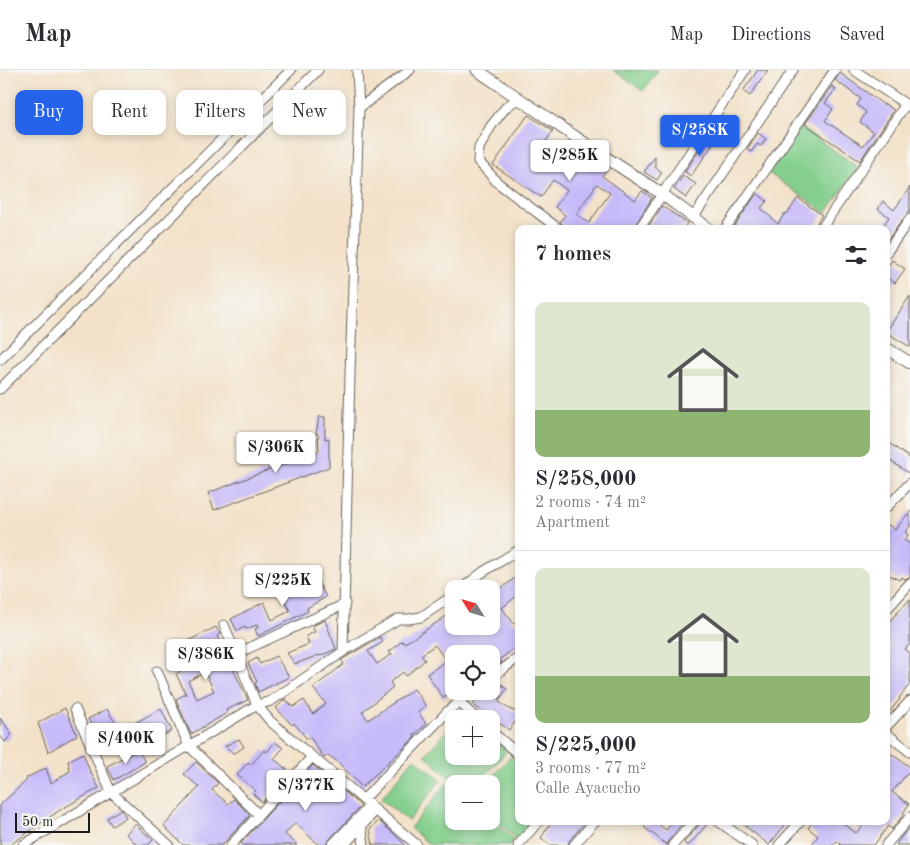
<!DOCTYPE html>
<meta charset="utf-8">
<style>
:root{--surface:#fff;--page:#f7f7f7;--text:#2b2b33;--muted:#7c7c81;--line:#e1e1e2;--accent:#2563eb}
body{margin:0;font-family:"Old Standard TT",serif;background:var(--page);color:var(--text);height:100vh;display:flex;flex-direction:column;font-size:19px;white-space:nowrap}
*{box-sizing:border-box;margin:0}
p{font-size:16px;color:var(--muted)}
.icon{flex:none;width:28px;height:28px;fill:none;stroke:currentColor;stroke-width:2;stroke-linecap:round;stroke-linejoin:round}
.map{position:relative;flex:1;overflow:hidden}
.side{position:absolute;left:515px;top:155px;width:375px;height:600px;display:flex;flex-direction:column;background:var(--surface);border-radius:10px;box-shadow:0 2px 8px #0003}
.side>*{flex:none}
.banner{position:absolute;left:15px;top:20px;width:425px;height:45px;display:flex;gap:10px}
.needle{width:32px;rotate:307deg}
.controls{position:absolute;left:445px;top:510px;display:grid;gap:10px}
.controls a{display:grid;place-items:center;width:55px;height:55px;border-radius:10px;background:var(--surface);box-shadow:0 2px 8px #0003;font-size:25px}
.scale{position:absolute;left:15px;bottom:12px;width:75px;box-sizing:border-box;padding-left:5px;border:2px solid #1c1c1c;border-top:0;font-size:14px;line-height:18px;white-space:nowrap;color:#1c1c1c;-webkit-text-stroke:4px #f6f6f2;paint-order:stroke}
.price{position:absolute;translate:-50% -42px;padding:0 11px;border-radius:5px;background:#fff;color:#222;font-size:16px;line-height:32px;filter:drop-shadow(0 1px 2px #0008)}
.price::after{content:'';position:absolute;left:50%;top:30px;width:15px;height:11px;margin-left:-8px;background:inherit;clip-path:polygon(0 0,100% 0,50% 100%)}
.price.on{background:var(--accent);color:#fff}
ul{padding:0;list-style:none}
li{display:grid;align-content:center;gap:10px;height:265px;padding:0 20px}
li+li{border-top:1px solid var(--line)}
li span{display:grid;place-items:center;height:155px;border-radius:10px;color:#555}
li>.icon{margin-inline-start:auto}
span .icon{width:90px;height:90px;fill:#fffc;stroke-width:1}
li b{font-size:21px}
h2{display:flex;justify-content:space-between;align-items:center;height:60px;padding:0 20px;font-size:21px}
.chip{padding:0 18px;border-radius:10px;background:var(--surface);box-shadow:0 2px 8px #0003;font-size:18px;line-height:45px}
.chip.on{background:var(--accent);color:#fff}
header{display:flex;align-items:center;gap:30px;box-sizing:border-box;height:70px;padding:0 25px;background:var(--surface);border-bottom:1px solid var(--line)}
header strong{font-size:24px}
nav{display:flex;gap:28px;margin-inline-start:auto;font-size:18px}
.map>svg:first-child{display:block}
.green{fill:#84cf8d;stroke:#507654}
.building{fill:#c6baf9;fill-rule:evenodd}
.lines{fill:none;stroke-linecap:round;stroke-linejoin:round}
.minor-casing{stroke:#676159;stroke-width:11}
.tertiary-casing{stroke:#676159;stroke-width:13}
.minor{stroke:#fff;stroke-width:9}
.tertiary{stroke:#fff;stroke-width:11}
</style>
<header>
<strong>Map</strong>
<nav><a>Map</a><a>Directions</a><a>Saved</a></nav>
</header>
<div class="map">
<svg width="910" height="775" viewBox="0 0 910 775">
<rect width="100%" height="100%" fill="#f6f6f2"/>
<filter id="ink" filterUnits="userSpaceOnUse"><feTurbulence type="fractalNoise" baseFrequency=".02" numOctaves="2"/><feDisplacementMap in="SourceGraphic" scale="10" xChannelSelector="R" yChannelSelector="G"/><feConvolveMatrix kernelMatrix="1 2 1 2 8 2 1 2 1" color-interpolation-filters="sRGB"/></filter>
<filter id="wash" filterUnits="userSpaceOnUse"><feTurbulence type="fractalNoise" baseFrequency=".0096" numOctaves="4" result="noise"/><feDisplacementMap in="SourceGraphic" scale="20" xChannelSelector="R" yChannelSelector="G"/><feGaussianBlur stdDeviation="1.12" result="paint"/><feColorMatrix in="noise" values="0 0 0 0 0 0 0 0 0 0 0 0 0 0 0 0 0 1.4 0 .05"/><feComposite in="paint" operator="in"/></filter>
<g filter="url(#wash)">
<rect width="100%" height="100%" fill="#f3e2c9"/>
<!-- green -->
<path class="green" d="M613 0H658L643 21Z
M797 55 858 97 826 143 766 101Z
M454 653V686H491V667L507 681 477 714H457L425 685Z
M511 686 519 694V751H535L518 770 491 746V714H486Z
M414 688 441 710 408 751 381 729Z
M447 713 454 718V751H491V750L514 769 510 775H430L410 758Z"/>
<g id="blocks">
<!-- building -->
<path class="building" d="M758 0H768L750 26 743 21Z
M840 3 884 35 885 34 894 40 860 91 805 54 832 16 836 19 825 33 833 39 825 51 863 76 874 62 860 52 866 42 857 35 861 29 835 10Z
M528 45 553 61 540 80 562 96 575 78 607 100 602 106 635 130 642 121 652 128 633 159H567L560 152 565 145 555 137 567 120 553 110 541 127 493 95ZM597 114 610 123 589 153 576 144Z
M758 63 766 69 761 76 757 74 751 82 747 79Z
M707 68 713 71 712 73 713 74 691 106 685 102Z
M655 87V97L662 102 657 110 644 102Z
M683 106 696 114 686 128 674 119Z
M910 117V140L886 172V159H881L889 147 878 139 883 131 894 140Z
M757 123 767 131 761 138 778 154 785 143 787 144 798 128 822 145 816 154 815 159H759L754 156 752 159H737L734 157Z
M662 136 687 153 684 159H647Z
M892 190 905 199 895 213 886 207V199Z
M910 226V277L886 262Z
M319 347H325V369L329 368V397L214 440 208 423 319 381 318 364H316Z
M886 371 910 388V404L886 388Z
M910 441V456L905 462 908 465 904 470 910 474V507L905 509 902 507 899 510 886 503V453L895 460Z
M314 504 326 527 307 538 308 541 258 566 255 559 258 558 257 555 246 559 245 557 237 561 231 549 264 532 272 550 290 541 280 522Z
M519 505V524L502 538 514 554 519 551V575L500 589 502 592 491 600V584H454V620L443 628 427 604 446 591 435 575 421 585 425 590 406 606 403 602 390 612 393 617 362 642 368 650 414 619 426 636 418 642 425 652V655L414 665 415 667 412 670 362 717 338 692 328 685 324 688 310 667 307 669 294 653 292 655 276 638 285 629 293 637 304 630 313 644 326 634 313 618 344 594 341 590 380 567 383 572 368 581 377 594 392 584 389 582 402 571 404 573 412 569 448 545 454 553V556H478L484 565 500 553 497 546 491 539V526Z
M910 529V574L905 579 910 583V614L899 628 900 629 886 646V555Z
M325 550 336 579 320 586 319 585 295 594 287 583 309 574 306 566 315 562 312 556Z
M216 557 220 564 217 566 248 630 226 640 227 643 191 664 176 629 186 624 176 604 181 601 170 580ZM205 602 214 621 197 629 188 611Z
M276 586 289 607 258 622 255 613 257 612 248 593 257 588 260 594Z
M497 611 507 619 498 631 509 639 519 643V655L515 652 509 660 501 654 499 656 473 634 488 621H491V614Z
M65 638 77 665 48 682 38 653Z
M107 639 121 662 98 674 94 666 95 665 91 658 93 657 88 649Z
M161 639 172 661 139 677 129 656Z
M0 648 12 664 5 672 0 665Z
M239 669 244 677 235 683H233L225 676Z
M275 672 283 678 274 689 290 702 262 732 253 724 256 721 237 705 248 692 251 695 264 680 267 682Z
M138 680 145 692 114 710 107 696Z
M886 680 910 697V700L892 722 909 734 903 743 904 744 892 759 888 756 874 775H841L837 771 833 775H811L818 766 808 758 813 751H840L856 763 867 751H886Z
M83 683 89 699 99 718 60 740 10 775H0V735L27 710 26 708 46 698 51 713 70 701 68 691Z
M196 692 218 713 212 720 228 734 234 729 250 745 222 775H183L164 756 199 717 184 704Z
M313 695 361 736 328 771 326 775H319L295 753 285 764 297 775H243L241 773Z
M121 739 126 747 112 756 107 748Z
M379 751 393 763 405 775H373L370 759Z
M552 751H586L569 771 568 775H550L541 768Z
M648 751 657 753 666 760 674 751H685L668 771 667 775 644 757Z
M700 751H710L689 775H686L684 772 699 755Z
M739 751H788L769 775Z
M135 754 153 770 148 775H137L126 764Z
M910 757V775H896L902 766Z"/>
</g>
</g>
<g filter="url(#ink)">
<use href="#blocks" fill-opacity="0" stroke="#676159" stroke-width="1"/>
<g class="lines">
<defs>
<path id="minor" d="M854 0 910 37
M519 28 506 37 491 56 479 78 478 91 498 113 559 159
M359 38 410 0
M693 148 793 0
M639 159 745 0
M725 159 835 0
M821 159 906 34
M886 183 910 149
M0 290 291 0
M0 319 318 0
M886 438 910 413
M461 519 483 502 519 480
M886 540 910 513
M224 555 257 635 270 651 417 775
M343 582 350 304 359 38 357 0
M236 584 345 534
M157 601 189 676 259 745
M491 608 519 587
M459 632 477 649
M75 639 111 722 169 775
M886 657 910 631
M491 661 519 685
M886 663 910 682
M364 729 448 641 473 621
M718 751 752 775
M361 753 364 775
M23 775 257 635 271 631 347 579 398 549H409L421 547 454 525
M231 775 312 687
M332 775 370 736
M344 775 375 741
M518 775 539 751
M574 775 595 751
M673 775 694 751
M779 775 801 751
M886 775 910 747"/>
<path id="tertiary" d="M477 0 605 87 662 124 709 159
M886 278 910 293"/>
</defs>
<!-- minor casing -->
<use href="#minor" class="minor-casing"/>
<!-- tertiary casing -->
<use href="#tertiary" class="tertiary-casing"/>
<!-- minor -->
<use href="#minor" class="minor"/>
<!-- tertiary -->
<use href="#tertiary" class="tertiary"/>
</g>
</g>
</svg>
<div class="controls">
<a><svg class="needle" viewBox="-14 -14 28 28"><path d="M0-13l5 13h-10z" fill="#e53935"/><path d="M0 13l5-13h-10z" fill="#7c7c81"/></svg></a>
<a><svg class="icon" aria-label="locate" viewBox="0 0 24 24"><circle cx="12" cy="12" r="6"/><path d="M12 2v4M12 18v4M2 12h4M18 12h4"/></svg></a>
<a>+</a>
<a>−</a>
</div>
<div class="scale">50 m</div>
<b class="price on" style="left:700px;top:87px">S/258K</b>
<b class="price" style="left:570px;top:112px">S/285K</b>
<b class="price" style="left:276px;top:404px">S/306K</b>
<b class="price" style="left:283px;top:537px">S/225K</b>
<b class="price" style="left:206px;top:611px">S/386K</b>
<b class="price" style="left:126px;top:695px">S/400K</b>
<b class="price" style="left:306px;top:742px">S/377K</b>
<div class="banner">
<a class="chip on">Buy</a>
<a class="chip">Rent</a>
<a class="chip">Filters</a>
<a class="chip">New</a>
</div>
<section class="side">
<h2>7 homes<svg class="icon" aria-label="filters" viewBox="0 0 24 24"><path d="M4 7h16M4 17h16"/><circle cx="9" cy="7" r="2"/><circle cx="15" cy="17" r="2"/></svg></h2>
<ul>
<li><span style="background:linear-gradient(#dfe7d0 70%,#8fb573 0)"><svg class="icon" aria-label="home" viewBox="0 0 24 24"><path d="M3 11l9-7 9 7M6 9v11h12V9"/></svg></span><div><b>S/258,000</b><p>2 rooms · 74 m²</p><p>Apartment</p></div></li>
<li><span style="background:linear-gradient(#dfe7d0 70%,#8fb573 0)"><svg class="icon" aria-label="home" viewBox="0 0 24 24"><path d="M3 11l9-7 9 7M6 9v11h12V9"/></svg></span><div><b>S/225,000</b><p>3 rooms · 77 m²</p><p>Calle Ayacucho</p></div></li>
</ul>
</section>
</div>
